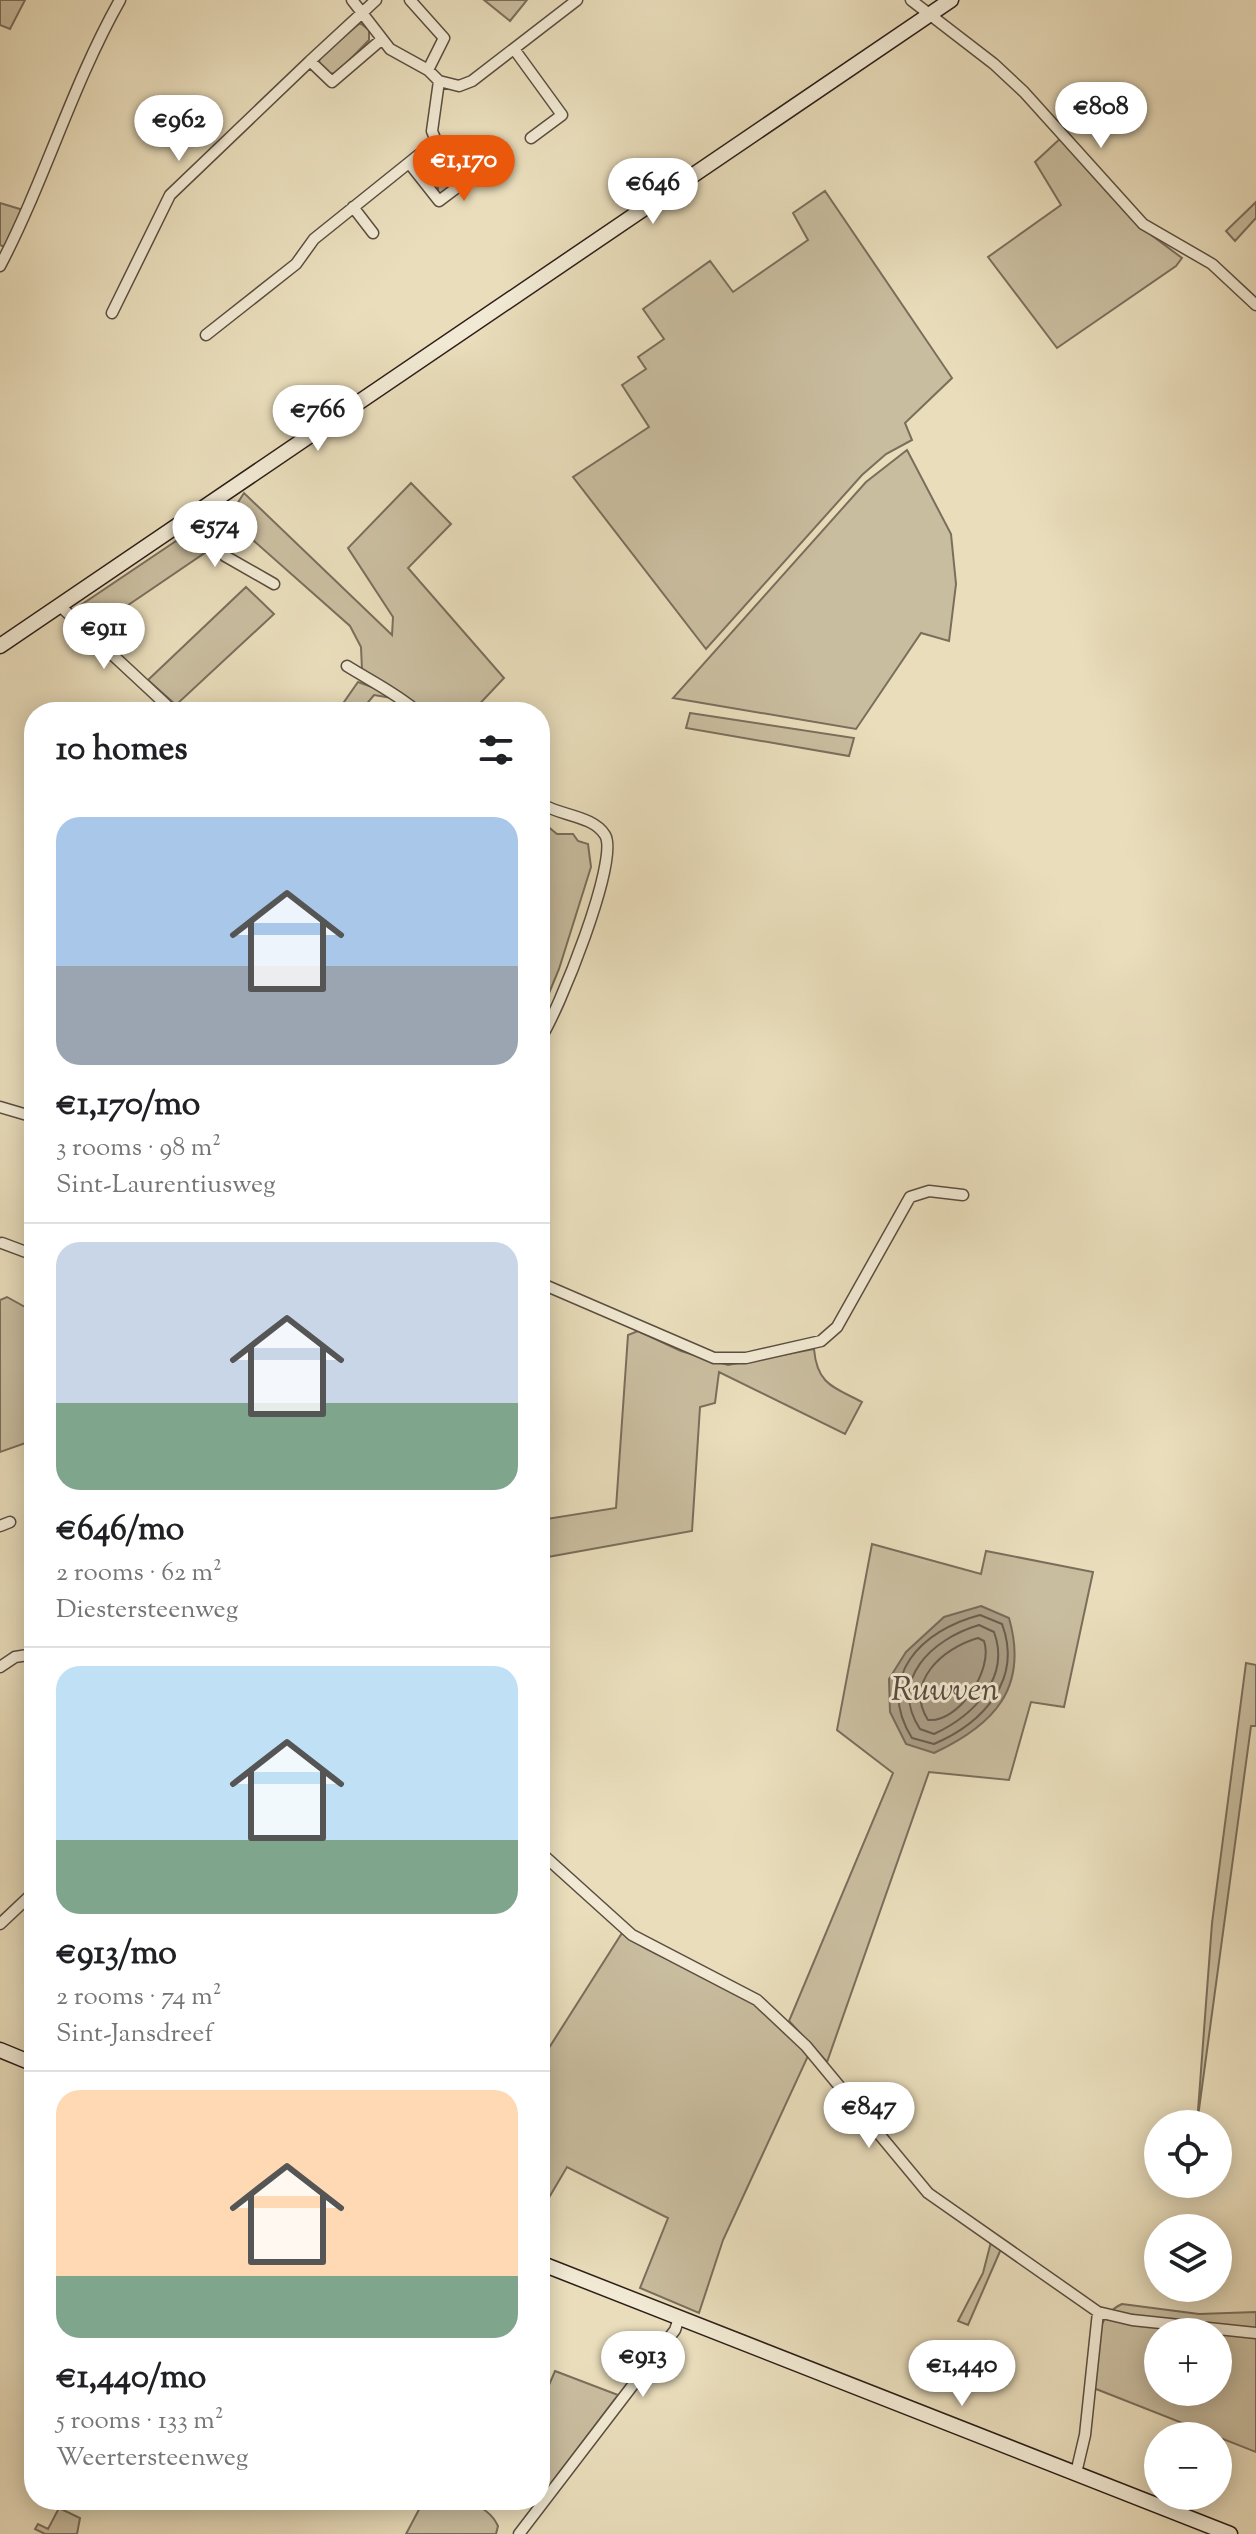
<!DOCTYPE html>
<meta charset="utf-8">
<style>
:root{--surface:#fff;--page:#f2f2f2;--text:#202124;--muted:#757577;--line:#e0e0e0;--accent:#ea580c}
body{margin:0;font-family:"Sorts Mill Goudy",serif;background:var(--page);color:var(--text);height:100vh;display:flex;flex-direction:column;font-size:30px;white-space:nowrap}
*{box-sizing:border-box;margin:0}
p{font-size:26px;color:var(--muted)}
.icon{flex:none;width:44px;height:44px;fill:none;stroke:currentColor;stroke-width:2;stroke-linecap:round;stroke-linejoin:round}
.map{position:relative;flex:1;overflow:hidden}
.sheet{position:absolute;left:24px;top:702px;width:526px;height:1808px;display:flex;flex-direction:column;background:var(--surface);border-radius:32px;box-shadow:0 4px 20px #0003}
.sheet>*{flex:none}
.controls{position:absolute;left:1144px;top:2110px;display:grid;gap:16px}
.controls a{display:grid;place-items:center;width:88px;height:88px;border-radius:50%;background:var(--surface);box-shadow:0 4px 20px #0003;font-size:40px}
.price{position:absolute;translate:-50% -68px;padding:0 18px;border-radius:28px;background:#fff;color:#222;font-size:26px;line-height:52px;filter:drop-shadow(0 2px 4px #0008)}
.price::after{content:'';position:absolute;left:50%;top:48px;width:24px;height:18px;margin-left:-12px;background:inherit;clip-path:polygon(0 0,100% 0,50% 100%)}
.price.active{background:var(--accent);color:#fff}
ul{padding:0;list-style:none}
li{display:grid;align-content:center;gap:16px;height:424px;padding:0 32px}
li+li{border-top:2px solid var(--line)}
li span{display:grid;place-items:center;height:248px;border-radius:24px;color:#555}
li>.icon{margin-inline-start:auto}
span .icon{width:144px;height:144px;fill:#fffc;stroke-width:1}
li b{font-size:34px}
h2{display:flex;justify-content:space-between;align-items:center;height:96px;padding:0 32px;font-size:34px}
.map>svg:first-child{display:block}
.green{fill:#c9bd9f;stroke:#7a6e5c;stroke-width:2;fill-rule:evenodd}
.water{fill:#a99c84;stroke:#776a59;stroke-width:2}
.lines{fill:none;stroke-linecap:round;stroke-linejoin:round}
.shore{stroke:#6a5d4e;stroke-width:2}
.minor-casing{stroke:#5b4e41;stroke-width:13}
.secondary-casing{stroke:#2c1e18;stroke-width:17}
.minor{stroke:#f1e9d3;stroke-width:10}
.secondary{stroke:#f1e9d3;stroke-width:14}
.labels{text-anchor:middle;stroke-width:6;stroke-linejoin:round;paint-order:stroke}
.water-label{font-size:34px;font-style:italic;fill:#584a3e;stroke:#f1e9d3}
</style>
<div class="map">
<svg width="1256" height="2534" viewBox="0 0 1256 2534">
<rect width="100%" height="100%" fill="#e9ddbb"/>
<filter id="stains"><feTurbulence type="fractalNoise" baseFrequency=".0025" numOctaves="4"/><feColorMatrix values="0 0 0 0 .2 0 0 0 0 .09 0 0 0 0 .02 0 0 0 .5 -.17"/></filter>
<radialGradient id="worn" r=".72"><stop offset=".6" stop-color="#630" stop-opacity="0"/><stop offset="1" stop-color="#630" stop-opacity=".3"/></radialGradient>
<!-- green -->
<path class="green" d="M0 0H25L10 29 0 25Z
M484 0H527L510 21Z
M360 23 369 30V40L337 73 328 74 319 63 320 57Z
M1063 136 1150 234 1182 258 1176 266 1057 348 988 257 1061 205 1035 162Z
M432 151H439L438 156 453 176 460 177 443 194 438 193V188L423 168 417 167 421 159Z
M825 191 952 378 905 423 912 440 886 454 862 475 706 649 573 477 649 427 622 385 646 369 638 357 664 339 643 309 710 261 733 292 808 240 793 213Z
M1256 202V218L1235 241 1226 231Z
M0 203 23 210 6 248 0 245Z
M907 450 951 534 956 584 949 641 921 633 856 729 673 698 866 482Z
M411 483 451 524 408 568 504 678 472 712H421L362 670 361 647 350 626 228 518 244 493 392 635 393 617 348 548Z
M176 541 198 543 206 552 93 629 75 609Z
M246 587 274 614 176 705 148 680Z
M358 682 391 694 413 712 392 698 374 695 360 712H337Z
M690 713 854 738 849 756 686 728Z
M540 820 557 834H573L578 841 588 844 591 867 559 969 540 1015V865L549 850 540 845Z
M7 1297 34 1312V1370L30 1376 34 1383V1440L0 1452V1300Z
M638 1331 681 1351 728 1365 814 1349C817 1384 833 1387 862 1402L845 1434 719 1372 715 1403 700 1407 692 1531 542 1558 540 1520 616 1508 628 1335Z
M872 1544 981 1574 986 1551 1093 1572 1064 1707 1031 1702 1009 1780 929 1772 827 2062 789 2021 893 1773 837 1730Z
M1246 1663 1256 1665V1726H1251L1197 2124 1212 1923Z
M622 1933C657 1960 701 1970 739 1992 767 2009 788 2032 808 2056L723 2240 699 2313 640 2288 668 2218 567 2167 547 2201 540 2198V2062Z
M991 2242 1001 2249 968 2325 958 2321 983 2273Z
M1122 2304 1199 2314 1256 2312V2452L1091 2387C1095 2358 1092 2317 1122 2304ZM1158 2332H1218V2392H1158Z
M555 2371 618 2395 540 2498V2406Z
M424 2500C451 2500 485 2498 498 2526L496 2534H406Z
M59 2508 80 2518 77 2534H45L35 2529 38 2524 48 2529Z"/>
<!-- water -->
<path class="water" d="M981 1606 1009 1618C1029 1688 994 1725 934 1753L906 1744 890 1712 889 1679 906 1652 944 1617Z"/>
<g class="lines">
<!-- shore -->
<path class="shore" d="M980 1615 1002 1624C1023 1680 983 1723 934 1744L912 1738C874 1677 922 1630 980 1615Z
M979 1625 994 1632C1011 1678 973 1716 934 1734L920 1729C888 1680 932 1639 979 1625Z
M978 1638 984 1641C994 1669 959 1723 928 1720 904 1682 943 1648 978 1638Z"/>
<defs>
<path id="minor" d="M352 0 390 49 428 70 439 81 459 86 472 81 577 0
M376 0 310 61 332 82 381 40
M410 0 444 38 428 70
M911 0 994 64 1024 92 1143 224 1212 264 1256 305
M514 49 562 115 531 138
M409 163 439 201 467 180 436 141
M353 207 373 233
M0 266C45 180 72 85 120 0
M112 313 170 195 310 61
M206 335 296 264 314 239 436 141 432 131 439 81
M192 514 225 556 274 584
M60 606 174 712
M347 666C371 681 396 693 418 712
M540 803C559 816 593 815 605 835 620 859 558 1013 540 1039
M0 1107 34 1117
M2 1243 34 1255
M540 1283 714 1358H746L821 1341 837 1327 910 1197 929 1191 963 1195
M0 1526 10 1522
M0 1667 15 1657 34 1654
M540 1852 632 1935 757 2000 806 2046 928 2193 1098 2312 1132 2320 1256 2333
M0 1924 34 1892
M1076 2473 1085 2435 1098 2312
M519 2534 675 2330 679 2318"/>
<path id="secondary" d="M0 646 951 0
M0 2050 34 2064
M540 2263 1230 2534"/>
</defs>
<!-- minor casing -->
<use href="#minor" class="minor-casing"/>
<!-- secondary casing -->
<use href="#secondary" class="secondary-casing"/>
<!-- minor -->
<use href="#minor" class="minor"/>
<!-- secondary -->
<use href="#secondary" class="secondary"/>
</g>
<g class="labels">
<!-- water labels -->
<g class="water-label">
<text x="945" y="1700">Ruwven</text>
</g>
</g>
<rect width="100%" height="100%" filter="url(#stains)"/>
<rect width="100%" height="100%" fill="url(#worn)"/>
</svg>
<div class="controls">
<a><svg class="icon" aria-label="locate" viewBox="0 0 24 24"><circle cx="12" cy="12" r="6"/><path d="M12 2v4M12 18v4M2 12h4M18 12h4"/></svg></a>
<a><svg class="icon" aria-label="layers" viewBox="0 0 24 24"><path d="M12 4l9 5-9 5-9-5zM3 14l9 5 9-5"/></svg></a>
<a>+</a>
<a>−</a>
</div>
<b class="price" style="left:1101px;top:150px">€808</b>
<b class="price" style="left:179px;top:163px">€962</b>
<b class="price active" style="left:464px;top:203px">€1,170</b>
<b class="price" style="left:653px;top:226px">€646</b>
<b class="price" style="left:318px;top:453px">€766</b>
<b class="price" style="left:215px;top:569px">€574</b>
<b class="price" style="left:104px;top:671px">€911</b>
<b class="price" style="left:869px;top:2150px">€847</b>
<b class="price" style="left:643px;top:2399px">€913</b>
<b class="price" style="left:962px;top:2408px">€1,440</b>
<section class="sheet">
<h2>10 homes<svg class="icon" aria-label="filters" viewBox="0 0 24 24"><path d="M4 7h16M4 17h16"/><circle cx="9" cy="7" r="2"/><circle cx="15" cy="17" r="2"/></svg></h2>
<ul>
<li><span style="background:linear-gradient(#a9c7e8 60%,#9aa5b1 0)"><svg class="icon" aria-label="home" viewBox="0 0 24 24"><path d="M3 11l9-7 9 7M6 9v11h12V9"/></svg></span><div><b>€1,170/mo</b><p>3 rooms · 98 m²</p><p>Sint-Laurentiusweg</p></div></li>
<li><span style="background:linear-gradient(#c9d6e8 65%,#7fa58c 0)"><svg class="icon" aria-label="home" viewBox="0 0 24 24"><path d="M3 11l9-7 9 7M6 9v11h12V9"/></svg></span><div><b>€646/mo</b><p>2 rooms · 62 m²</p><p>Diestersteenweg</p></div></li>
<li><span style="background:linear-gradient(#bfe0f5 70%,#7fa58c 0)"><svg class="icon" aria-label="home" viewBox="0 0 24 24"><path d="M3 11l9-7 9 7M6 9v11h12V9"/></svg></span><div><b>€913/mo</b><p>2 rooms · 74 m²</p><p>Sint-Jansdreef</p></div></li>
<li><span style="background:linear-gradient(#ffd9b3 75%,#7fa58c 0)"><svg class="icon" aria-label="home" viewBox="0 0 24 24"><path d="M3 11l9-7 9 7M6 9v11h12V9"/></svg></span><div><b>€1,440/mo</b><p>5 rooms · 133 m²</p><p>Weertersteenweg</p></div></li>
</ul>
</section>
</div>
